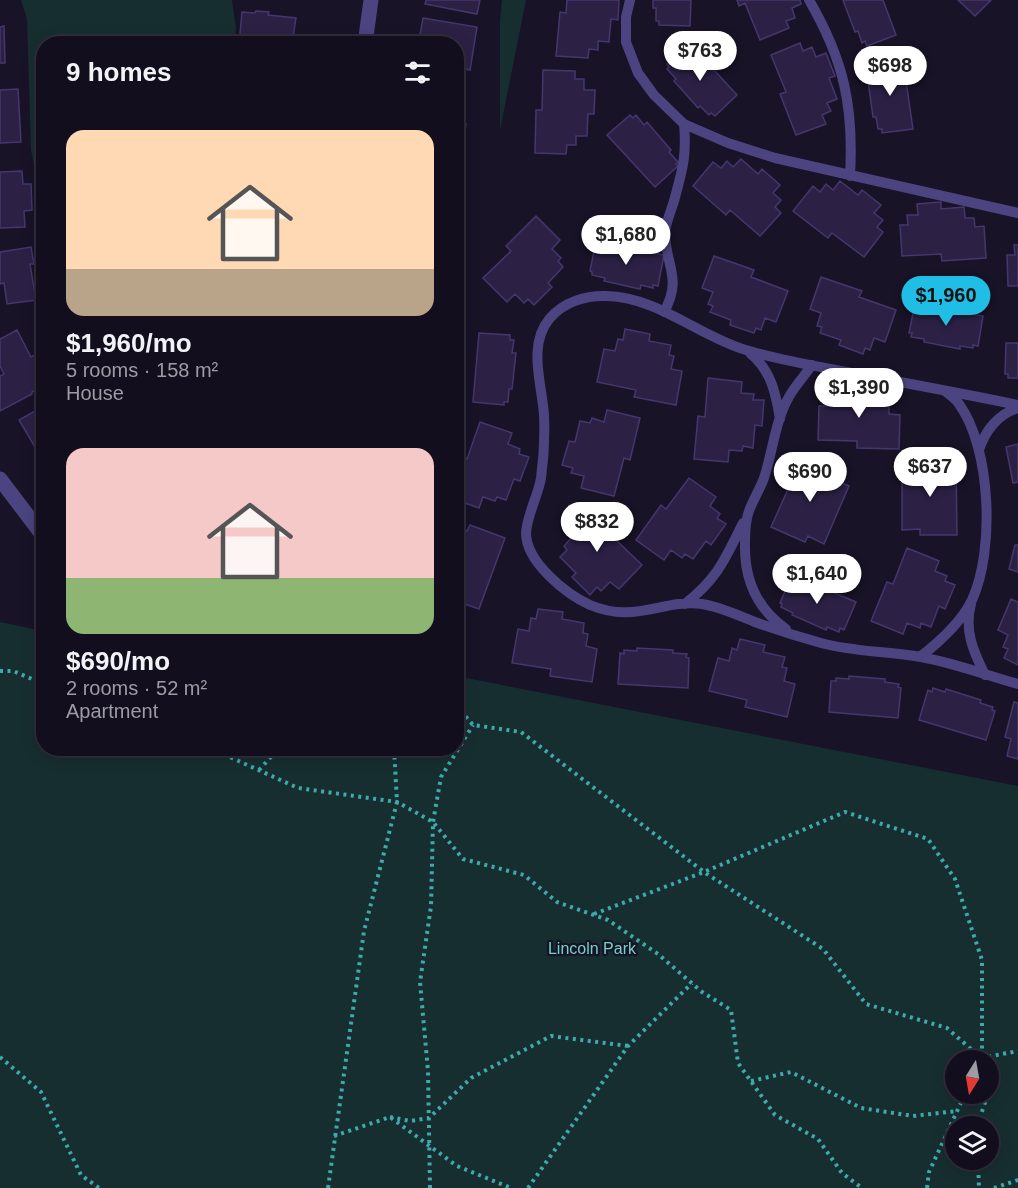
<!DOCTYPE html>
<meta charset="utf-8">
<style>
:root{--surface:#120e1d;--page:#1b1726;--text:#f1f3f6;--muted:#9c9ca4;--line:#312e3b;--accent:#20bee4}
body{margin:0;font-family:Arial,sans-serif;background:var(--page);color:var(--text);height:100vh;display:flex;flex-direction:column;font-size:22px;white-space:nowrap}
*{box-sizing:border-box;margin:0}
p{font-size:20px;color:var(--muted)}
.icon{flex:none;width:33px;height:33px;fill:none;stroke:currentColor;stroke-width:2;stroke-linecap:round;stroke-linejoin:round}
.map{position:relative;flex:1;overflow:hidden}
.sheet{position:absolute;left:36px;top:36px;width:428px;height:720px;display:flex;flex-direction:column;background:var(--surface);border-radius:24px;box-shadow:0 3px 15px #0003,0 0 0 2px var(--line)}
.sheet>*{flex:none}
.needle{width:39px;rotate:191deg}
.buttons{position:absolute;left:945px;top:1050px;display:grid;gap:12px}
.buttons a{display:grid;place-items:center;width:54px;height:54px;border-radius:50%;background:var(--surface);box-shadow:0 3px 15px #0003,0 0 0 2px var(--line);font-size:30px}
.price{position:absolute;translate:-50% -51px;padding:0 14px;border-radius:21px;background:#fff;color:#222;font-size:20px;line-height:39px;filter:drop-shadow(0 2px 3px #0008)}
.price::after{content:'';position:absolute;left:50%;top:36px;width:18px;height:14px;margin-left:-9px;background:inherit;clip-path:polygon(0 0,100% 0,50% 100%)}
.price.on{background:var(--accent);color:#111}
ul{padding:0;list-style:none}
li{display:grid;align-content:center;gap:12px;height:318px;padding:0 30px}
li span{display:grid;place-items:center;height:186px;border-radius:18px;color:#555}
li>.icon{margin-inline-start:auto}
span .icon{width:108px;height:108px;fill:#fffc;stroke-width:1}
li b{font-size:26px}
h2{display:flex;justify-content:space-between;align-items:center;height:72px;padding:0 30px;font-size:26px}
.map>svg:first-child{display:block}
.green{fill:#172e30;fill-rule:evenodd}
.building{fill:#2c2145;stroke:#46366e;stroke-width:1.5}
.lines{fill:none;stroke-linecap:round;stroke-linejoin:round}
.path{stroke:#3fa9ac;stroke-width:4;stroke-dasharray:3 4.5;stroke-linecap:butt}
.lane{stroke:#4b4480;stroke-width:10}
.street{stroke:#4b4480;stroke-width:15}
.labels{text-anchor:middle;stroke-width:4.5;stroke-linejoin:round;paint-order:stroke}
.park-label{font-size:16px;fill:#71d3c3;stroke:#181327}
</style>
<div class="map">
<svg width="1018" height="1188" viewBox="0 0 1018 1188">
<rect width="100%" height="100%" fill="#181327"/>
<!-- green -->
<path class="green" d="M21 0H232L236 28 234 43 44 44 43 211 31 150 27 19Z
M502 0H526L500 130V21Z
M0 622 43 631 44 748H456V676L1018 786V1188H0ZM956 1060H988V1094H956ZM956 1126H988V1160H956Z"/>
<!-- building -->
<path class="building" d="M426 0H480L477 14 425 4Z
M567 0H619L618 20 611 19 609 42 598 41V50L589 49 588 58 556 56 560 12 566 13Z
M653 0H691L690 26 659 25V21H656V8H653Z
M737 0H800L801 4 792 8 795 18 786 21 789 28 760 40 745 3 739 6Z
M843 0H883L896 35 867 46 865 41 862 43 858 31 855 32Z
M958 0H991L975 16Z
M256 11 269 12 268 15 296 18 293 37 314 40V44H239L242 12 255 13Z
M423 18 477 27 470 70 465 69 458 110H456V44H398L400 37 419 40Z
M4 26 5 63H0V27Z
M800 43 803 51 812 47 816 57 826 53 835 76 829 78 837 99 827 103 831 111 822 115 826 124 796 135 780 94 786 92 771 55Z
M690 44 737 95 715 116 711 113 709 115 700 106 698 108 674 81 676 79 667 69 669 67 667 64Z
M903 60 913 129 882 133V129H878L876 117H873L868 81H871L869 67H873L872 64Z
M543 70 575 71V79H584V90H595L594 114H588L587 136H576V145H567L566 154 535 153 536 110H542Z
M18 89 21 142 0 143V90Z
M630 115 633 118 636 115 644 125 647 122 671 150 669 152 678 162 676 164 678 166 655 187 607 135Z
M456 123 466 124 456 189Z
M741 159 758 174 762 169 780 185 773 193 781 200 775 207 781 213 760 236 730 210 726 215 693 186 713 162 721 168 727 161 733 167Z
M22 171 23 184H31L32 210 24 211 25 227 0 228V172Z
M840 181 858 195 862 190 881 205 874 213 883 220 877 227 883 232 864 257 832 233 828 238 793 211 813 186 820 192 826 184 833 190Z
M941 202V209L964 207 965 218H974L975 227 984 226 986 258 942 261 941 254 902 256 900 225H908L907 215H918L917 204Z
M536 216 560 240 552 249 561 258 558 261 563 267 548 283 552 287 534 305 528 299 524 303 515 294 507 302 483 278 511 251 506 246Z
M596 241 664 255 658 286 653 285V288L641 285 640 289 604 281 605 278 592 275V272L590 271Z
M1014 245H1018V286H1008L1007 255H1015Z
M31 247 34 264H30L36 300 7 304 4 283 0 284V252Z
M714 256 754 270 751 277 788 291 776 322 765 318 761 330 756 328 754 333 730 325 731 320 710 312 713 306 708 304 713 292 702 288Z
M821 277 862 291 859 297 896 310 885 342 874 338 870 350 865 348 863 354 839 345 841 340 820 333 822 327 817 326 821 313 810 309Z
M915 303 983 316 978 346 973 345V348L960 346V349L924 342V339L911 337 912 333H909Z
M625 329 650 334 649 341 671 345 669 355 674 356 671 369 682 371 676 405 634 397 636 390 597 382 604 349 615 351 618 339 623 340Z
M17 330 31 357 43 350 44 352V386L32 392V394L0 411V376L4 374 0 366V339Z
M479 333 510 335V340H514L512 353H516L512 389H509L508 402H504V405L473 402Z
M1006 343H1018V378H1008V374H1005Z
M708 378 742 382 741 393 754 394 753 400H764L762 426 755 425 753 448 743 446 742 451 729 450 728 462 694 459 698 416 705 417Z
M837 383 862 384V390L884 391V401H889V414L900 415 899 449 857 448V441L818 440 819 406H831V393L836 394Z
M44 406V451L39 454 19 420Z
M607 410 640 418 630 460 624 458 614 496 581 488 584 476 571 473 573 468 562 465 569 441 575 442 580 421 590 423 592 418 604 422Z
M480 422 512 433 508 444 520 449 519 454 529 457 520 481 514 479 506 500 497 497 495 501 483 497 479 508 456 500V470L461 456 467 459Z
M1018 444V482L1013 483 1006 447Z
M802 458 836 474 833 479 849 486 824 544 808 536 805 542 771 527Z
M919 460H956L957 535H920V529L902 530V466H919Z
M689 478 716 497 710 506 720 514 717 518 726 524 711 545 706 541 693 559 685 554 682 558 671 550 664 560 636 540 661 505 666 509Z
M588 504 619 534 614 538 642 565 619 589 610 582 601 591 597 587 590 595 572 577 576 573 560 557 567 550 564 546 573 536 564 529Z
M470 525 505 538 479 609 456 601V527L467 531Z
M1015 545H1018V572L1009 569Z
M907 548 939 561 935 571 947 576 945 581 955 585 945 609 939 606 931 627 921 623 920 628 907 623 903 634 871 621 887 582 893 584Z
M792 575 856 602 844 630 840 628 839 632 827 627 826 630 792 615 793 613 781 607 782 604 780 603Z
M1011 599 1018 602V665L1004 658 1008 649 1003 647 1008 635 998 630Z
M538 609 563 612 562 619 584 623 583 633 588 634 586 646 597 649 592 682 550 676 551 669 512 663 518 629 529 631 531 618 536 619Z
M740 639 765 645 763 652 785 657 782 667 787 668 784 681 795 684 787 717 745 707 747 700 709 691 718 658 729 661 732 648 737 650Z
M637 648 673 650V653L687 654 686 657 689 658 688 688 618 684 620 653 624 654V650L637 651Z
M849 676 885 679V682L899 684 898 687 901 688 898 718 829 712 831 681H836V678L849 679Z
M933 688 945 692 946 689 981 700 980 703 993 707 992 710 995 711 986 740 919 720 928 690 932 692Z
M1014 702 1018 703V759L1007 756 1011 739 1005 737Z"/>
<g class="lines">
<!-- path -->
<path class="path" d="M0 671H13L44 684
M456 705 473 725 521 732 704 872 823 949 866 1004 947 1028 981 1058
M210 748 298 788 397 802 433 822 463 859 524 875 557 902 608 920 658 954 702 992 731 1010 738 1063 775 1115 818 1139 842 1173 862 1188
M259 770 279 748
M594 914 704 872 845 812 928 839 955 879 982 960V1060
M0 1057 41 1092 81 1175 99 1188
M981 1058 1018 1051
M751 1081 791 1072 861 1108 913 1116 957 1111
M390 1117 410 1121 429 1118 471 1078 551 1036 628 1046
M977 1126 988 1094
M334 1136 390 1117 457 1166 511 1188
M978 1160 979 1188
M328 1188 364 931 397 802 394 748
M430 1188 428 1071 420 982 431 906 433 822 441 777 473 725
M528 1188 628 1046 692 983
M927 1188 929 1172 965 1094
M994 1188 1018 1180"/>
<!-- lane -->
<path class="lane" d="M630 0 626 17V42L638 73 654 95 684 124 728 143 775 158 1018 213
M809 0C844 60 854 107 850 176
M664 312C683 278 665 265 665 232 666 222 671 211 674 201 682 171 687 157 684 124
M750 353C771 370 776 394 780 419
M1018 405C965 394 911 384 857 374 821 367 782 361 746 350 699 336 657 297 607 296 586 295 564 302 550 318 527 345 542 384 544 415 545 437 544 457 541 478 538 496 527 515 526 533 526 562 566 594 590 605 635 624 662 599 702 604 721 607 737 615 755 622 777 630 799 637 821 643 853 652 888 651 921 657 954 663 986 675 1018 684
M979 450C985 431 998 414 1018 408
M685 604C718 578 725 559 743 523
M971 604C964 630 973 651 985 675
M786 629C756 608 744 579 745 543 745 533 745 521 749 511 753 500 760 489 764 478 773 451 775 420 790 395 796 385 805 375 812 365
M920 657C938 643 962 621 972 600 995 550 991 448 959 404 956 399 950 395 945 391"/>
<!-- street -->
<path class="street" d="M365 44 371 0
M0 479 44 537"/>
</g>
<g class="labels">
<!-- park labels -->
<g class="park-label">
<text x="592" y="954">Lincoln Park</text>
</g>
</g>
</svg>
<div class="buttons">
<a><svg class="needle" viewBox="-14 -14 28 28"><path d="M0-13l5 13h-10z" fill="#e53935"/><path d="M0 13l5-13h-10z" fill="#9c9ca4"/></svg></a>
<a><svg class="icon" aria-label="layers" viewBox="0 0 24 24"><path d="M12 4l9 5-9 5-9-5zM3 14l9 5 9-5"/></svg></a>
</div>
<b class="price" style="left:700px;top:82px">$763</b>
<b class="price" style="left:890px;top:97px">$698</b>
<b class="price" style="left:626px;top:266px">$1,680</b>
<b class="price on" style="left:946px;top:327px">$1,960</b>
<b class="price" style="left:859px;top:419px">$1,390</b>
<b class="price" style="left:930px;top:498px">$637</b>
<b class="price" style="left:810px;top:503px">$690</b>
<b class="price" style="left:597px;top:553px">$832</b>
<b class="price" style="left:817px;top:605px">$1,640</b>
<section class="sheet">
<h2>9 homes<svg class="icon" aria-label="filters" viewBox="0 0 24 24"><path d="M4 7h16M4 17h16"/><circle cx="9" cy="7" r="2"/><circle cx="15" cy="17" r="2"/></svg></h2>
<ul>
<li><span style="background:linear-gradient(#ffd9b3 75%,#b9a48a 0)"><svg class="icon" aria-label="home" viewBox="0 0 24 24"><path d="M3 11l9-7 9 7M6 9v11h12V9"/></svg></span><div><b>$1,960/mo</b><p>5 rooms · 158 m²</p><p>House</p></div></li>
<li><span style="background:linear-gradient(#f6c9c9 70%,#8fb573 0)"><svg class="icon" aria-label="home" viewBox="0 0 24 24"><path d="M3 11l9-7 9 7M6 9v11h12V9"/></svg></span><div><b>$690/mo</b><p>2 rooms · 52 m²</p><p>Apartment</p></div></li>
</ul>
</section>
</div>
